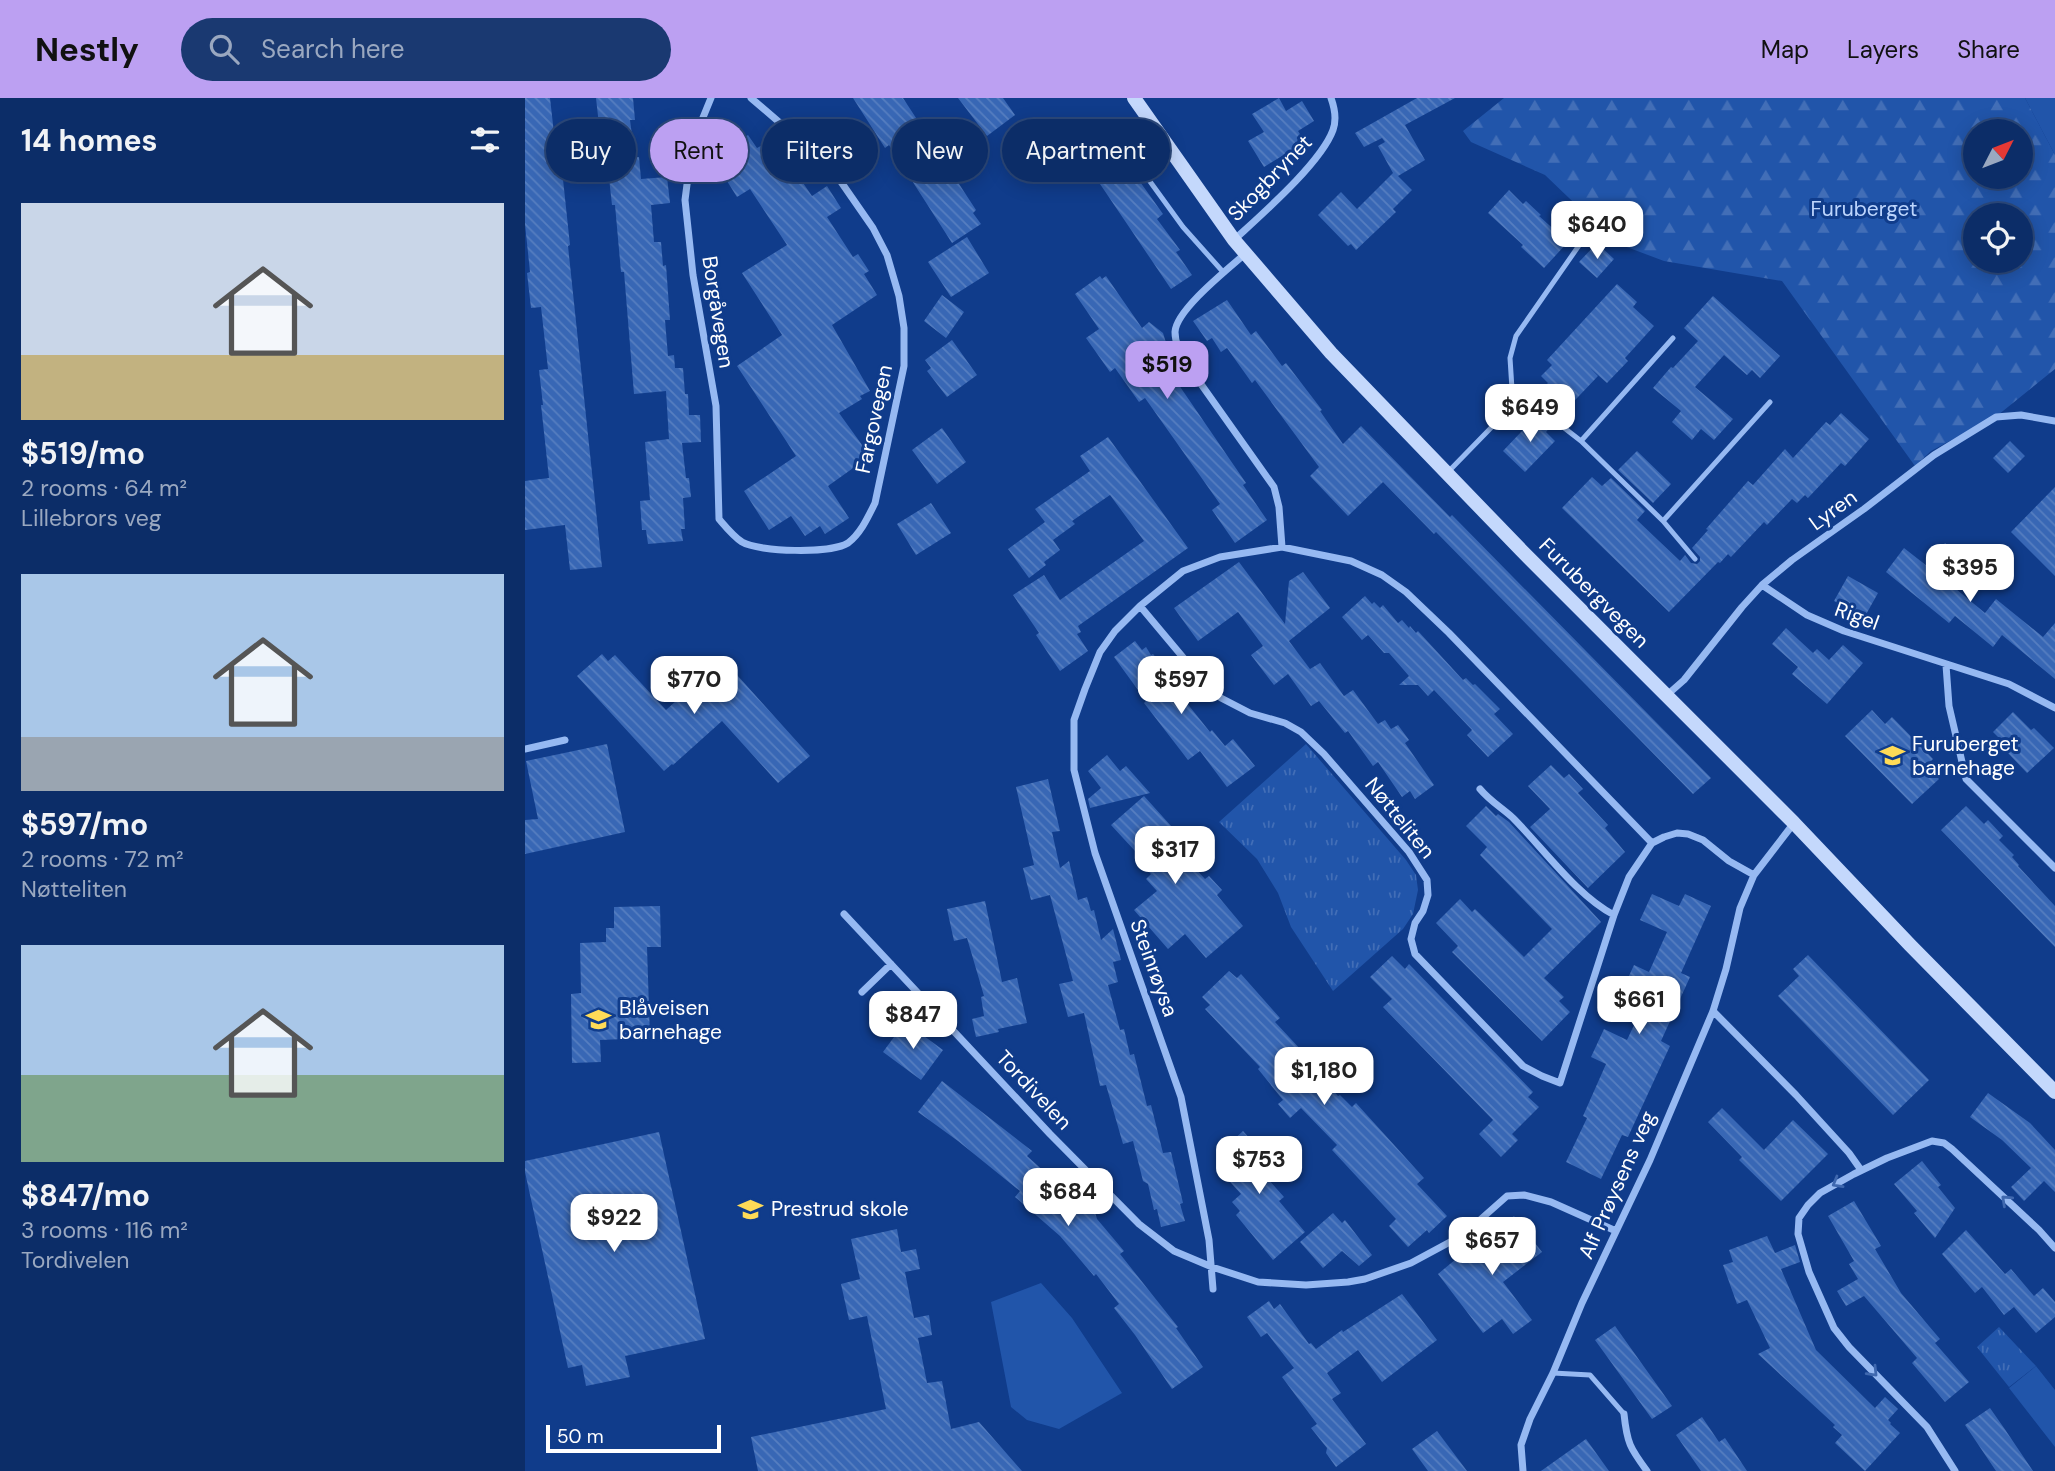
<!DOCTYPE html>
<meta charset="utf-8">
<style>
:root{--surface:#0c2d68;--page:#1a3971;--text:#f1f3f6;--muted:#9aa8c0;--line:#2c497c;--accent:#bca0f2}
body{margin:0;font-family:"DM Sans",sans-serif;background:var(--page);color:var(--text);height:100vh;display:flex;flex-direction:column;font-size:26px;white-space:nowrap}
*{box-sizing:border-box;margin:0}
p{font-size:23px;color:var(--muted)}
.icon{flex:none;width:38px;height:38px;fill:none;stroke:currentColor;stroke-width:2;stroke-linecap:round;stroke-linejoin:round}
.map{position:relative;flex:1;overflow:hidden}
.side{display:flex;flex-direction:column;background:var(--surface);width:525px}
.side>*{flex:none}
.guide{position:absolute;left:21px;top:21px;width:665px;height:63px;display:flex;gap:14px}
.needle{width:46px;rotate:48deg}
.fabs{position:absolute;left:1438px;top:21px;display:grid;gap:14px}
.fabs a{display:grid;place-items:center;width:70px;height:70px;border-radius:50%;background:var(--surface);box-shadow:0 4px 18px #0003,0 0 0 2px var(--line);font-size:35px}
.scale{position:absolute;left:21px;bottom:18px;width:175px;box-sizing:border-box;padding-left:7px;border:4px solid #fff;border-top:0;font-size:19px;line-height:24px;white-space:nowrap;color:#fff;-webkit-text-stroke:5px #103c8b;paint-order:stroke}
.price{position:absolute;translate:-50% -60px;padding:0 16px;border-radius:14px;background:#fff;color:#222;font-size:23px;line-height:46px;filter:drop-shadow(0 2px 4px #0008)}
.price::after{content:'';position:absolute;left:50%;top:42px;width:21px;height:16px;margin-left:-10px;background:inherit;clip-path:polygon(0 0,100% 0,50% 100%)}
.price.active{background:var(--accent);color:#111}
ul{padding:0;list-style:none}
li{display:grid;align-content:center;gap:14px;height:371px;padding:0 21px}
li span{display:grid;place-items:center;height:217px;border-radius:0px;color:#555}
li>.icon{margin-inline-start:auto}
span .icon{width:126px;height:126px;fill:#fffc;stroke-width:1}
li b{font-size:30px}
h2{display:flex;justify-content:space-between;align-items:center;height:84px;padding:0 21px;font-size:30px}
.chip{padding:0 24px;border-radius:32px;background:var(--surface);box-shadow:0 4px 18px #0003,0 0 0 2px var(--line);font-size:24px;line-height:63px}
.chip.active{background:var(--accent);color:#111}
header{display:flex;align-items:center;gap:42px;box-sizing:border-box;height:98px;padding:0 35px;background:var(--accent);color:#111}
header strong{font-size:33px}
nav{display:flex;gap:38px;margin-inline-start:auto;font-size:24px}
.search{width:490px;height:63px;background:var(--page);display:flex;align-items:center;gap:18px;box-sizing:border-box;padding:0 24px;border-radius:38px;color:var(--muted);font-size:26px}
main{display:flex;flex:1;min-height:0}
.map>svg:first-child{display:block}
.green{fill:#2155aa}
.forest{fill:url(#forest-firs);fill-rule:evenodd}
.park{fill:url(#park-tufts)}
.building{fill:url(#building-back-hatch)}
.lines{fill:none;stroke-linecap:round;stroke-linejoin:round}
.service{stroke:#96b9f2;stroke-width:5}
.minor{stroke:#96b9f2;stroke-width:7}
.secondary{stroke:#c4d8fc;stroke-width:14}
.oneway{stroke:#3f68af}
.labels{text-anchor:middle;stroke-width:6;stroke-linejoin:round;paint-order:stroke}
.street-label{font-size:21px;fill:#fff;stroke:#103c8b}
.park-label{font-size:21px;fill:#bdd5fd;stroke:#103c8b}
.poi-label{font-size:21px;fill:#fff;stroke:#103c8b;text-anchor:start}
</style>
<header>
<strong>Nestly</strong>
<div class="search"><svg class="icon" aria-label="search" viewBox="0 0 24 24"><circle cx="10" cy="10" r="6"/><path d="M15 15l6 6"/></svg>Search here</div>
<nav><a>Map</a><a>Layers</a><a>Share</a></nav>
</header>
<main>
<section class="side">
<h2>14 homes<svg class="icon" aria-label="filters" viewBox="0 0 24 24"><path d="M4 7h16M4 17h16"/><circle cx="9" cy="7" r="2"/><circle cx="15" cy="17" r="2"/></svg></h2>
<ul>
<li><span style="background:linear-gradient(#c9d6e8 70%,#c2b280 0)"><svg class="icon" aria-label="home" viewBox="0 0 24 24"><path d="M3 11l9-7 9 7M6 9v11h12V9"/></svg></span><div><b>$519/mo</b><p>2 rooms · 64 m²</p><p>Lillebrors veg</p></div></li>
<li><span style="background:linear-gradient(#a9c7e8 75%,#9aa5b1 0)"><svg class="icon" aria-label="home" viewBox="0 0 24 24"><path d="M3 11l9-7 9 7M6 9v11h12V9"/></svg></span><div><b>$597/mo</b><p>2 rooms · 72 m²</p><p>Nøtteliten</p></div></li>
<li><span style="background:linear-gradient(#a9c7e8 60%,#7fa58c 0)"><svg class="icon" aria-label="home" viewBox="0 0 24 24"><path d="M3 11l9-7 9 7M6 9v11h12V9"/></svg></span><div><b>$847/mo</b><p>3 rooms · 116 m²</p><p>Tordivelen</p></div></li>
</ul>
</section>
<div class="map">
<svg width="1530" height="1373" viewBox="0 0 1530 1373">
<defs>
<pattern id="forest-firs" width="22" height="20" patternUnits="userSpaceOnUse" patternTransform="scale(1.75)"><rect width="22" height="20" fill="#2155aa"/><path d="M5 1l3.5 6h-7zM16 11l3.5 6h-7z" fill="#426eb7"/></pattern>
<pattern id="park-tufts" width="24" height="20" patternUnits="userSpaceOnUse" patternTransform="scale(1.75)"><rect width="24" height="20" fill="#2155aa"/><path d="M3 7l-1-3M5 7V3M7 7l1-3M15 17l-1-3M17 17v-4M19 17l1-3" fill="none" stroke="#426eb7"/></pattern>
<pattern id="building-back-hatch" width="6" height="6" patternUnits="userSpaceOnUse" patternTransform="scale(1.75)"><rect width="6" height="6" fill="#3867b5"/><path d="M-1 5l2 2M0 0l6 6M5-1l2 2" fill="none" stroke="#567ec0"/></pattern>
</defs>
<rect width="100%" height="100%" fill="#103c8b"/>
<!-- green -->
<path class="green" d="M1500 0H1530V57Z
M516 1185 547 1220 597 1295 534 1331 502 1322 486 1309 466 1204Z
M1511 1268 1530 1292V1349L1484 1290Z"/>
<!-- forest -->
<path class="forest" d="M979 0H1500L1530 57V271L1473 317 1406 353 1390 368 1257 183 1139 163 1091 145 1020 77 946 44 938 33ZM1451 33H1496V79H1451ZM1451 117H1496V163H1451Z"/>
<!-- park -->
<path class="park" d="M781 646 881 762 891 777 893 792 888 816 878 831 808 893 766 829 753 795 732 761 694 724Z
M1474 1229 1511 1268 1484 1289 1452 1249Z"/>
<!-- building -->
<path class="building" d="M0 0H25L30 44H34L45 147 43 148 77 469 45 472 40 427 0 432V383L24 380 16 307H18L14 272 23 271 16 209 6 210 2 175 5 174 0 126Z
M71 0H108L110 22H105L110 59H114L116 81 142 79 145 105 126 107 129 144H136L138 168 141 167 145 222H140L143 258 149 257 150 270H158L160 296H163L164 317H175L176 344 157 345 161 380H164L166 399 158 400 160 431H156L158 443 123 446 121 432H117L115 403 125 402 120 344 144 341 141 293 109 296 99 174H96L90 107H87L80 44 76 45Z
M328 0H378L451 112 448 115 456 126 427 145 364 47 360 50Z
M433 0H478L490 17 462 38Z
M754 0 761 13 777 3 789 23 773 33 780 44 739 69 723 43 739 34 727 16Z
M892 0H930L880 27 900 62 873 78 887 92 868 111 871 114 831 152 826 146 823 148 793 117 816 94 832 111 868 75 853 48 860 44 857 40 839 49 830 35Z
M223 37 232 50 251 40 272 61 265 66 287 98 302 88 316 110 302 119 328 159 333 156 344 173 339 176 352 197 307 227 345 293 335 298 337 301 314 315 345 358 303 388 324 420 300 436 295 428 280 438 266 418 244 432 219 393 271 358 212 268 257 237 217 175 262 147 225 91 212 99 187 59Z
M603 67 638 116 632 121 655 152 651 154 667 177 646 191 575 86Z
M984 92 998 106 1001 103 1016 117 1014 118 1043 144 1019 170 996 149 998 147 963 115Z
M442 139 464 175 426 199 403 164Z
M1072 145 1089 161 1072 180 1054 164Z
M575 178 577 181 581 178 617 230 624 224 638 235 643 251 634 258 721 385 718 387 742 422 710 445 687 412 695 406 620 300 614 304 590 270 585 274 561 240 574 231 550 196Z
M1092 186 1112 204 1108 209 1129 228 1100 260 1103 263 1082 285 1065 270 1073 278 1034 319 1020 309 1028 301 1017 291 1023 285 1016 278 1027 267 1022 262Z
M417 197 439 214 421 240 399 223Z
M1188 198 1255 258 1235 280 1227 272 1222 277 1199 257 1170 289 1208 321 1189 342 1176 331 1167 342 1147 324 1156 313 1128 290 1146 269 1148 270 1173 243 1159 230Z
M702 202 726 237 731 233 757 268 761 265 797 312 795 313 818 346 836 328 925 419 927 417 1186 680 1168 696 911 434 909 436 858 384 823 418 785 378 794 369 730 282 727 285 702 250 696 254 687 240 682 243 668 223Z
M427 242 452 277 422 299 402 273 406 270 400 262Z
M1316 315 1344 341 1320 368 1316 365 1283 400 1280 397 1272 405 1267 401 1242 427 1239 424 1206 459 1203 456 1195 465 1193 464 1144 514 1037 410 1067 379 1077 388 1086 380 1120 413 1112 422 1155 463 1160 457 1166 465 1172 466 1175 463V459L1167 450 1183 432 1181 431 1223 383 1228 387 1260 351 1268 360 1301 324 1305 327Z
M1012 317 1027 327 1021 334 1030 343 1000 374 978 353Z
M417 330 441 364 412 386 387 352Z
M583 339 663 450 553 528 556 534 552 536 563 553 535 573 511 537 514 535 488 497 519 477 535 502 619 443 585 397 547 423 550 426 528 442 535 452 519 464 521 467 504 480 483 451 520 424 510 411 565 373 555 358Z
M1485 343 1500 358 1483 375 1468 360Z
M1112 353 1146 386 1128 405 1093 372Z
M1530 389V478L1486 434Z
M406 405 426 435 391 457 372 426Z
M1420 445 1449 469 1431 491 1460 515 1471 501 1518 539 1530 525V581L1477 537 1468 549 1430 518 1424 525 1361 474 1379 450 1402 468Z
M714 464 760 526 764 483 778 474 805 510 764 543 785 571 795 565 819 598 828 592 853 626 860 622 866 631 873 627 884 642 880 645 909 687 890 701 885 693 877 699 853 664 848 668 823 633 820 635 794 603 786 608 763 576 749 587 726 557 738 548 713 514 673 543 649 510Z
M1323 478 1353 495 1339 520 1309 503Z
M840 498 847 506 849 504 855 510 858 507 873 525 877 522 884 530 885 528 891 535 893 533 938 582 941 580 948 587 950 586 975 611 969 616 988 636 963 659 942 637 947 632 909 592 903 598 893 587H874L884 578 864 555H859L843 537 837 542 817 519Z
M1261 530 1288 555 1292 551 1304 562 1318 547 1338 565 1302 606 1267 576 1273 569 1247 546Z
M610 543 617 552 621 549 626 557 628 556 640 571 637 574 685 634 687 632 700 648 708 641 730 668 702 689 675 653 663 662 619 605 621 603 589 559Z
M77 556 83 563 90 557 141 612 191 567 197 575 204 568 285 658 253 685 197 623 148 667 147 666 139 673 52 578Z
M1347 612 1360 626 1367 619 1408 661 1401 668 1414 681 1387 706 1320 638Z
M1488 614 1506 632 1509 630 1529 650 1502 675 1483 655 1486 652 1468 634Z
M82 646 100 734 0 756V722L13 721 1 663Z
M582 657 595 673 601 668 625 695 565 710 563 701 576 690 563 673Z
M1026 667 1039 680 1044 676 1058 691 1053 695 1083 727 1080 730 1100 754 1063 790 1005 729 1025 711 1003 688Z
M523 681 535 733 527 734 535 770 544 763 553 802 562 799 566 813 569 812 576 842 588 831 596 862 588 864 593 884 583 887 595 932 599 931 605 957 609 956 622 1008 626 1007 638 1055 646 1054 658 1105 655 1106 660 1123 636 1129 632 1111 629 1112 623 1086 618 1083 608 1043 598 1046 581 987 575 988 559 915 543 919 534 886 548 883 525 797 506 802 498 770 509 767 491 689Z
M619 698 647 729 638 736 680 781 684 778 697 792 692 797 718 828 681 860 660 836 643 851 609 812 632 793 621 781 626 776 619 769 622 766 586 727Z
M961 708 971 718 973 716 984 724 1076 824 1019 880 1039 899 1034 903 1045 914 1017 943 927 854 933 848 911 825 935 801 947 814 950 811 999 859 1027 831 955 757 962 749 941 728Z
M1441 708 1459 726 1463 722 1478 738 1474 742 1489 757 1487 759 1494 767 1493 768 1530 808V849L1416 732Z
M1127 796 1154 808 1160 796 1186 808 1156 875 1165 879 1136 943 1145 948 1103 1039 1097 1037 1076 1081 1041 1064 1062 1020 1058 1018 1081 966 1066 959 1079 931 1102 942 1119 906 1096 895 1109 867 1124 874 1142 834 1115 822Z
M460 803 477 884 492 880 502 925 473 931 474 934 451 939 447 921 459 918 456 899 459 898 442 840 429 843 422 811Z
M135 808 136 849H122L125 940 75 942 76 964 47 965 46 896 56 895 55 845 81 844V830H89V809Z
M1283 857 1404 982 1368 1017 1253 898 1274 878 1268 871Z
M867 858 880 871 884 866 1008 994 1003 999 1014 1009 987 1036 993 1042 976 1059 954 1036 968 1022 858 909 867 901 845 879Z
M704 873 712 880 716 876 755 920 750 924 778 954 776 956 813 998 815 997 827 1009 831 1005 899 1080 892 1086 922 1118 904 1135 902 1132 883 1149 864 1128 871 1121 807 1052 812 1047 776 1010 765 1020 753 1006 758 1002 733 971 735 969 680 911 685 907 677 899Z
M380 924 418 952 396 982 358 954Z
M417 983 507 1053 502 1058 560 1110 567 1104 572 1121 599 1153 595 1156 653 1229 651 1230 678 1269 647 1291 610 1237 589 1210 594 1206 571 1176 569 1178 535 1138 490 1099 495 1093 433 1043 393 1014Z
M1463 995 1505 1025 1530 1052V1094L1519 1083 1499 1103 1486 1089 1506 1070 1477 1042 1445 1019Z
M1197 1010 1239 1052 1268 1022 1303 1056 1256 1103 1214 1062 1217 1059 1183 1024Z
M718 1033 727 1043 732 1039 751 1060 736 1073 759 1099 754 1103 780 1134 748 1162 711 1117 715 1113 707 1104 716 1096 697 1075 702 1070 695 1062 705 1053 701 1049Z
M134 1034 180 1241 100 1258 105 1279 61 1288 57 1267 43 1270 0 1074V1063Z
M1397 1063 1416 1087 1413 1089 1430 1110 1410 1140 1389 1115 1392 1113 1369 1086Z
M1329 1103 1356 1148 1350 1151 1376 1195 1415 1241 1410 1245 1444 1284 1420 1304 1387 1265 1392 1260 1339 1198 1321 1208 1312 1193 1333 1181 1324 1166 1329 1163 1303 1118Z
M808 1115 817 1125 820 1122 847 1157 834 1168 817 1153 798 1170 775 1144Z
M989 1118 1017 1154 978 1184 1007 1222 988 1236 977 1221 958 1235 913 1176 931 1161 973 1133 971 1131Z
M372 1131 376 1154 391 1151 395 1171 380 1174 389 1220 404 1217 407 1237 393 1240 402 1285 417 1283 426 1331 454 1324 497 1373H233L226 1339 361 1311 342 1218 324 1222 316 1186 335 1181 326 1141Z
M1441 1132 1480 1176 1486 1171 1509 1198 1518 1190 1530 1204V1219L1511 1235 1489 1209 1479 1217 1457 1189 1450 1195 1417 1156Z
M1242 1138 1250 1155 1270 1147 1275 1164 1256 1171 1291 1252 1350 1310 1360 1299 1373 1311 1363 1322 1366 1325 1365 1326 1375 1335 1340 1373 1310 1345 1317 1337 1308 1329 1310 1327 1233 1256 1245 1250 1222 1202 1212 1206 1198 1167 1208 1164 1204 1152Z
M877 1196 912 1242 857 1284 833 1252 802 1275 816 1295 807 1301 841 1346 811 1369 801 1355 802 1350 786 1330 792 1326 757 1279 769 1270 742 1235 736 1239 722 1219 744 1203 749 1211 755 1206 784 1246 786 1245 791 1251 817 1232 818 1234Z
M1090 1228 1147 1308 1127 1321 1070 1242Z
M1465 1310 1479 1330 1508 1373H1471L1440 1327Z
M1177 1319 1194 1344 1200 1340 1222 1373H1176L1151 1337Z
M912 1333 942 1373H903L887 1351Z
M1061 1341 1084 1373H1016Z"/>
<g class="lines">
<!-- service -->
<path class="service" d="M621 78 658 129 699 175
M1055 146 991 238 985 260 987 291 994 301 1020 315 1056 343 1138 423 1170 461
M1056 343 1148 240
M923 374 994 301
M1138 423 1245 304
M1028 1275 1065 1277 1099 1316"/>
<!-- minor -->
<path class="minor" d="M186 0 177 22 164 71 160 102 168 177 191 308 194 421C200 428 208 438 217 444 234 454 306 456 323 445 336 435 343 419 350 405L379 268V230L374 198 362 157 348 130 305 68 226 0
M709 142C736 117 796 65 808 32 812 21 810 11 806 0
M720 156C703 171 651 212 650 234 650 246 656 256 661 265L749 389 754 409 757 449
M1237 487 1282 517 1319 533 1484 586 1530 610
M615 508 677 582 696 600 725 615 760 625 776 634 799 656 884 754 902 782 903 797 898 813 890 825 886 841 890 856 998 968 1017 978 1035 985 1089 817 1104 779 1127 745 1139 739 1152 735 1163 736 1178 742 1204 763 1229 777
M1421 567 1424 608 1441 681 1530 770
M1142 597 1159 582 1217 509 1237 487 1267 462 1339 411 1409 357 1471 319 1496 317 1530 323
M0 651 40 642
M955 691C965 703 977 710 988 720 1018 750 1052 798 1089 817
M319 816 525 1036 614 1126 649 1153 687 1169 733 1184 781 1187 823 1184 840 1181 886 1165 938 1137 982 1098 999 1097 1026 1104 1091 1133
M337 894 366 866
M1188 913 1271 997 1324 1055 1336 1072
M688 1191 684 1142 656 999 570 755 549 672V622L560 591 575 554 590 533 615 508 658 473 695 459 757 449 826 463 857 477 881 494 924 535 1127 745
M1099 1316C1102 1345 1105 1350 1122 1373
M998 1373 996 1347 1005 1321 1028 1275 1057 1205 1125 1062 1188 913 1201 871 1215 810 1229 777 1269 725
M1430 1373 1402 1329 1324 1249 1309 1230 1284 1174 1273 1136 1274 1120 1283 1107 1295 1095 1329 1076 1362 1060 1407 1043 1419 1045 1427 1051 1514 1132 1530 1150"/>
<!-- secondary -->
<path class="secondary" d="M609 0 709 142 806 255 996 452 1269 725 1385 847 1530 994"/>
</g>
<!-- one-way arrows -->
<defs><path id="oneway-chevron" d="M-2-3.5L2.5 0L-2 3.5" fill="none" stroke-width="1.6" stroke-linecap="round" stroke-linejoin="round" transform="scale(1.75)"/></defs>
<g class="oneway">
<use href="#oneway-chevron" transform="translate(1312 1085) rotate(150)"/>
<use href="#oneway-chevron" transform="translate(1481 1102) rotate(-137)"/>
<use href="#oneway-chevron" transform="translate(1348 1274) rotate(46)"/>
</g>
<!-- icons -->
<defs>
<symbol id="school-bare" viewBox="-9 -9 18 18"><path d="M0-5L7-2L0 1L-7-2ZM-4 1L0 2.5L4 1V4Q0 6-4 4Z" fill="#ffdb57" stroke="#103c8b" stroke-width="2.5" paint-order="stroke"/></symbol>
</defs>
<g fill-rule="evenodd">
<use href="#school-bare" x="1350" y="640" width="35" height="35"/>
<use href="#school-bare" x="56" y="904" width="35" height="35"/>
<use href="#school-bare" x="208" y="1094" width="35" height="35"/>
</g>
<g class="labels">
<!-- street labels -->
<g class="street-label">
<text transform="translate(745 80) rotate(-46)" y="7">Skogbrynet</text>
<text transform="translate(193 214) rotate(81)" y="7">Borgåvegen</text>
<text transform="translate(349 321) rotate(-78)" y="7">Fargovegen</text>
<text transform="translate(1308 412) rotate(-36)" y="7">Lyren</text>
<text transform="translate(1069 495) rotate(45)" y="7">Furubergvegen</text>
<text transform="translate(1332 518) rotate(20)" y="7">Rigel</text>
<text transform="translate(875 720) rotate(51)" y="7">Nøtteliten</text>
<text transform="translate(629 870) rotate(70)" y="7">Steinrøysa</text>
<text transform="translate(509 992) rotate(47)" y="7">Tordivelen</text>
<text transform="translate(1092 1087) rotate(-66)" y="7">Alf Prøysens veg</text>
</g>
<!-- park labels -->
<g class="park-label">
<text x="1339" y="118">Furuberget</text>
</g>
<!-- poi labels -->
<g class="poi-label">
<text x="1387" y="653">Furuberget<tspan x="1387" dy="24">barnehage</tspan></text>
<text x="94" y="917">Blåveisen<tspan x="94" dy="24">barnehage</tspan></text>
<text x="246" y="1118">Prestrud skole</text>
</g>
</g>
</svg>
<div class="fabs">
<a><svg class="needle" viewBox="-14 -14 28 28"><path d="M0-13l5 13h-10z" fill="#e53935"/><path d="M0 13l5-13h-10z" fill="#9aa8c0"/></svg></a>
<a><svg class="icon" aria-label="locate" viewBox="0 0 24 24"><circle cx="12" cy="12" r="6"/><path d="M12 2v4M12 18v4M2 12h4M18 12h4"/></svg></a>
</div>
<div class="scale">50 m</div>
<b class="price" style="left:1072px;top:163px">$640</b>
<b class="price active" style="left:642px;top:303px">$519</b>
<b class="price" style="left:1005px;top:346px">$649</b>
<b class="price" style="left:1445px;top:506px">$395</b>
<b class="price" style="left:169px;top:618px">$770</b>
<b class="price" style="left:656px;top:618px">$597</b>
<b class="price" style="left:650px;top:788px">$317</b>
<b class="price" style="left:1114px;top:938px">$661</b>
<b class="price" style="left:388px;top:953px">$847</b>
<b class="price" style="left:799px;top:1009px">$1,180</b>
<b class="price" style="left:734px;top:1098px">$753</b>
<b class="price" style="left:543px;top:1130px">$684</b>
<b class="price" style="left:89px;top:1156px">$922</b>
<b class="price" style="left:967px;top:1179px">$657</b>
<div class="guide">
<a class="chip">Buy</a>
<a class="chip active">Rent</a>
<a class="chip">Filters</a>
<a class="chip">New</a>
<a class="chip">Apartment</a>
</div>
</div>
</main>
